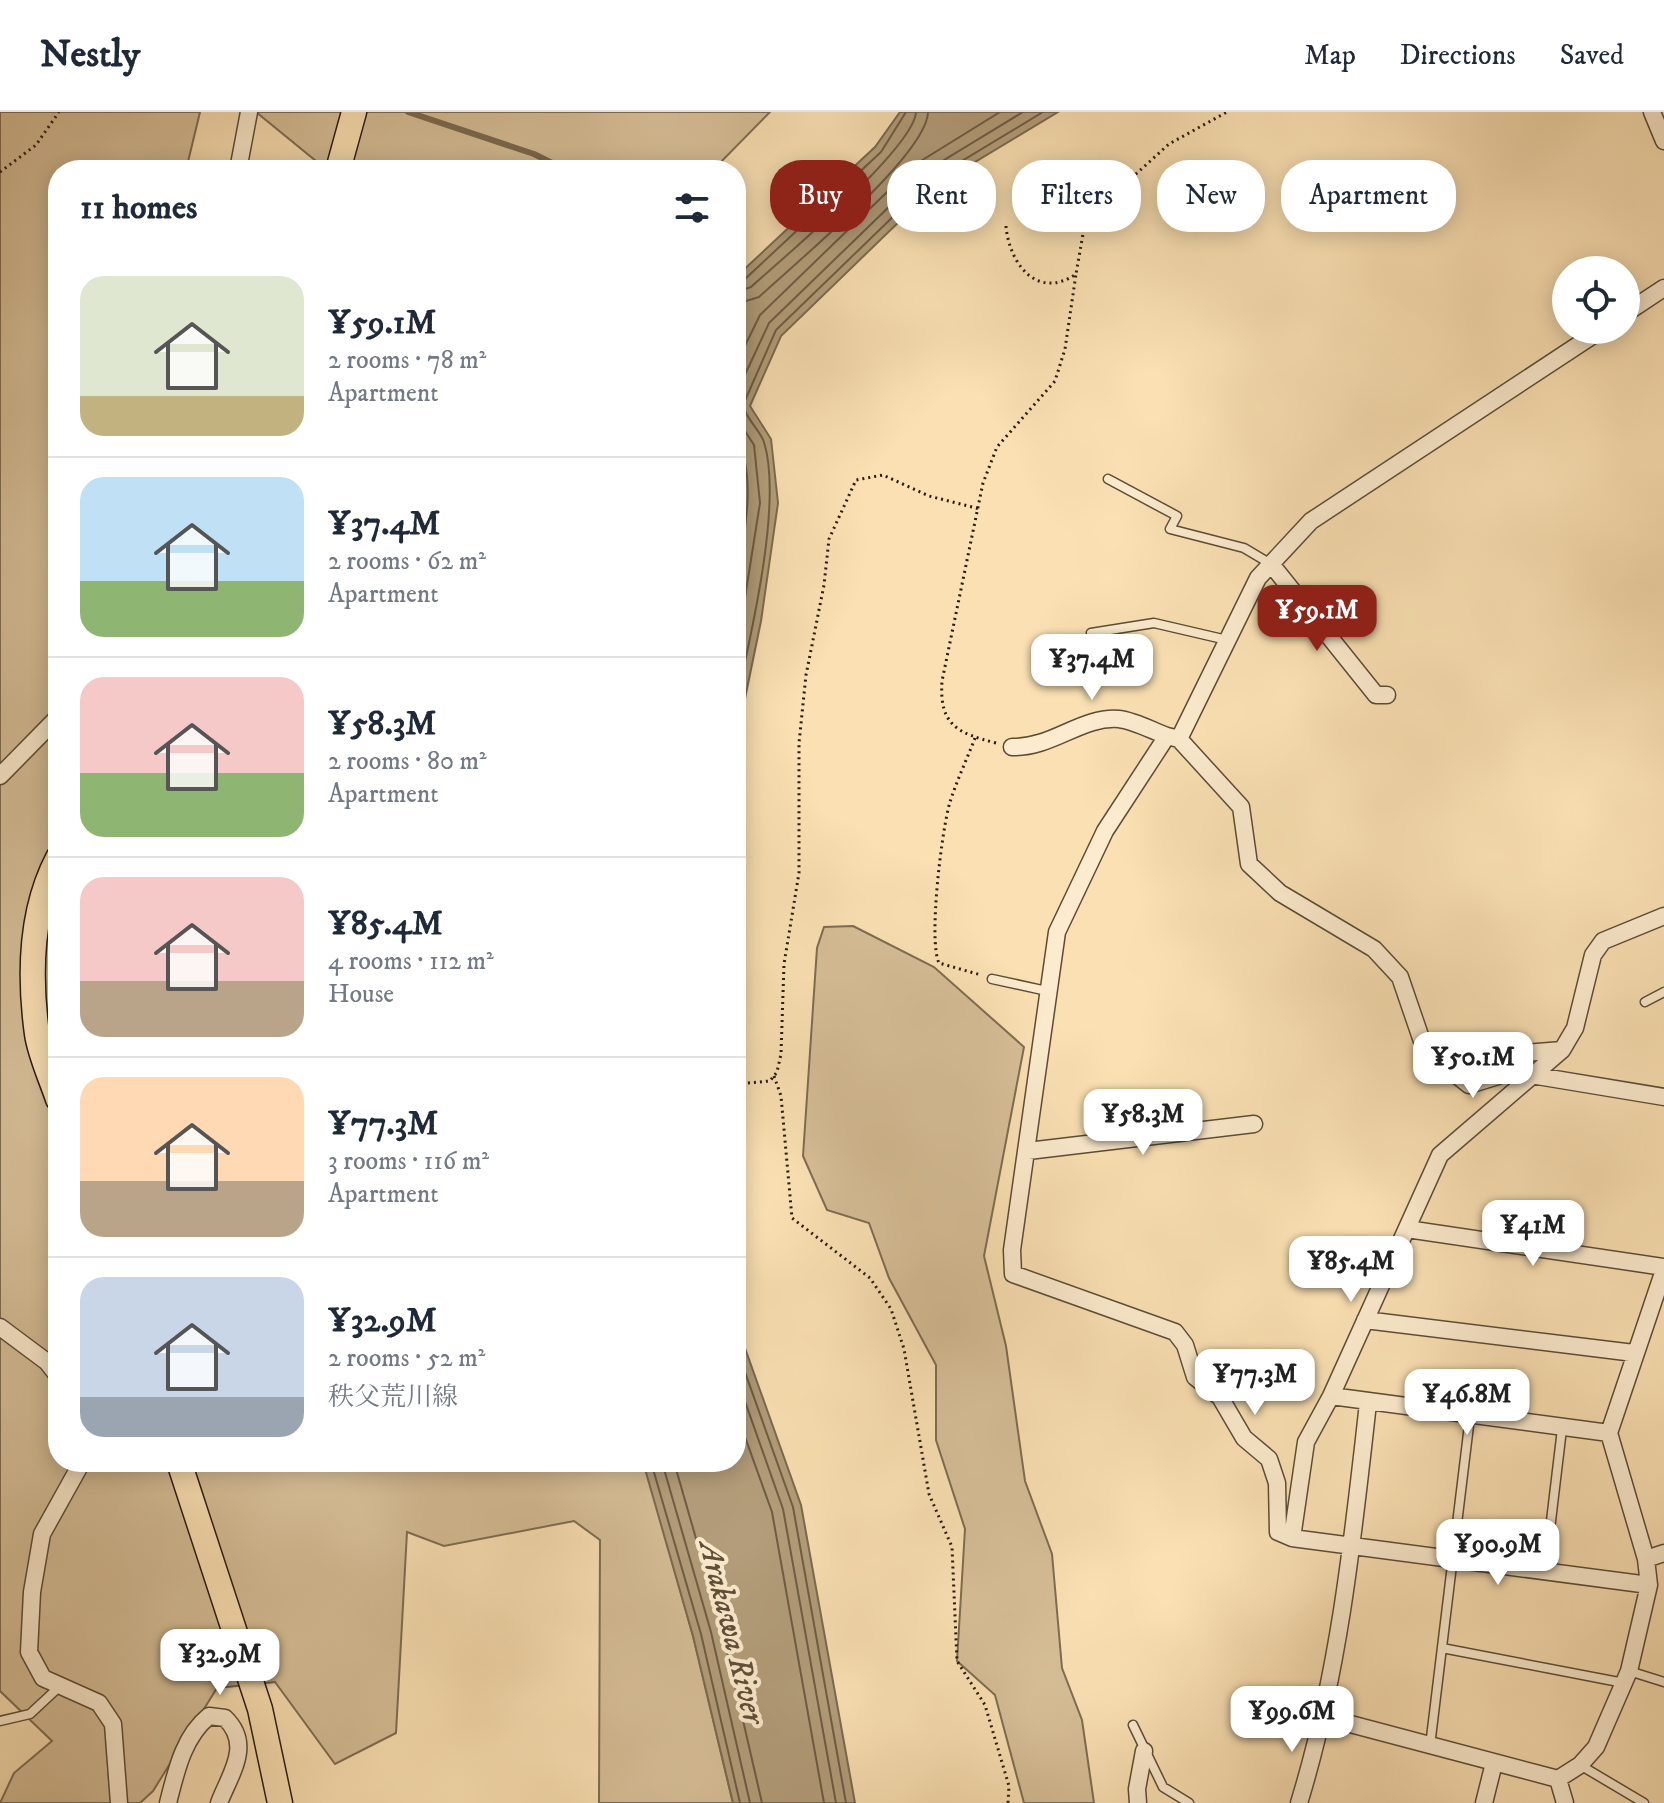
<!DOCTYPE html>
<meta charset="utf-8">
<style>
:root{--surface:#fff;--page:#f6f6f7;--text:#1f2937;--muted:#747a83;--line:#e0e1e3;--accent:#8f2418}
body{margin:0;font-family:"IM FELL DW Pica","Noto Serif JP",serif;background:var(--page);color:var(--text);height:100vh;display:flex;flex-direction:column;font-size:30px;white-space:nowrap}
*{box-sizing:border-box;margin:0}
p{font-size:26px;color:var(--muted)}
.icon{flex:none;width:44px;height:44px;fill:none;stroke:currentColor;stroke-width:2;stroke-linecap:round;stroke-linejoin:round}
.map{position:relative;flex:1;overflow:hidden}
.side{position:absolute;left:48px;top:48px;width:698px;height:1312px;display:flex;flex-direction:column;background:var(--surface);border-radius:32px;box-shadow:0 4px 20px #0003}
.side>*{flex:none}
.banner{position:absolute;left:770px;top:48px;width:760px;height:72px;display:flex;gap:16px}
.controls{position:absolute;left:1552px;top:144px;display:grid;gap:16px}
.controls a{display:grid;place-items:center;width:88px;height:88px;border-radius:50%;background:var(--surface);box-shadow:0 4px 20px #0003;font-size:40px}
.price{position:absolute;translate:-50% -68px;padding:0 18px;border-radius:16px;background:#fff;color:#222;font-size:26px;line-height:52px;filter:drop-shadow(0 2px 4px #0008)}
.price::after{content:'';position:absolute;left:50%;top:48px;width:24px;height:18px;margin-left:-12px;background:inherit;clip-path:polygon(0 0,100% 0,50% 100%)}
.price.current{background:var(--accent);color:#fff}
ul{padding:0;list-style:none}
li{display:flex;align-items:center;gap:24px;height:200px;padding:0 32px}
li+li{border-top:2px solid var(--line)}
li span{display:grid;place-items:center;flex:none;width:224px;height:160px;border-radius:24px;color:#555}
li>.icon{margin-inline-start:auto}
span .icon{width:96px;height:96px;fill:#fffc;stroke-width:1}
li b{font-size:34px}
h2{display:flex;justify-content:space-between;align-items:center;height:96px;padding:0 32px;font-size:34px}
.chip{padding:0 28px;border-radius:32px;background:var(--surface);box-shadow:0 4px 20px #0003;font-size:28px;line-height:72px}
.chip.current{background:var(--accent);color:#fff}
header{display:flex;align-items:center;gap:48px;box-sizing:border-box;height:112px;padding:0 40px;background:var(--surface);border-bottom:2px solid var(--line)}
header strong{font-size:38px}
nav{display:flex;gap:44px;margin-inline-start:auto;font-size:28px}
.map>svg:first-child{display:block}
.green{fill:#d6be97;stroke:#7f6c52;stroke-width:2}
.water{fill:#b39d7a;stroke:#7b694e;stroke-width:2}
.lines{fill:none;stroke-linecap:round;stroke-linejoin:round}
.shore{stroke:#6e5c43;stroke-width:2}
.stream{stroke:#7b694e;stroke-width:6}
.lane-casing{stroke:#5c4c36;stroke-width:11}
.street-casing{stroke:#5c4c36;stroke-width:19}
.primary-casing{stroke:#281a0c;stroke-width:27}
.path{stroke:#281a0c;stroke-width:3;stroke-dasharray:2 4;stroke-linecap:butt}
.lane{stroke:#fcebce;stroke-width:8}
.street{stroke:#fcebce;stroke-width:16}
.primary{stroke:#fae0b3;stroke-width:24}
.labels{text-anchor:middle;stroke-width:8;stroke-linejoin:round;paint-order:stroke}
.water-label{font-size:32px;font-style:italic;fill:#604e38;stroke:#fcebce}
</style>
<header>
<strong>Nestly</strong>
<nav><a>Map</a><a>Directions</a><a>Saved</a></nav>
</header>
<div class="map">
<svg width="1664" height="1691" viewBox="0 0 1664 1691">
<rect width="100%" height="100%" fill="#fae0b3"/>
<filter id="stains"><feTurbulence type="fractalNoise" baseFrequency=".0025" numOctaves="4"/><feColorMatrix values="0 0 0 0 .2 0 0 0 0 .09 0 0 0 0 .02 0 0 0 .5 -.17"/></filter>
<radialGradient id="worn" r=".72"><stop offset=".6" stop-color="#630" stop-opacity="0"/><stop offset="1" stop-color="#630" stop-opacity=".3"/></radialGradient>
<!-- green -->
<path class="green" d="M0 0H200L186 58H58V1350H644L693 1524 733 1691H599L600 1428 574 1409 444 1434 407 1420 396 1621 335 1652 275 1570 217 1576 153 1679 140 1691H0L14 1661 52 1629 0 1579Z
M256 0H770L713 58H327Z
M853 814 934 855 1024 935 984 1144 1006 1234 1025 1369 1052 1442 1062 1556 1082 1608 1094 1691H1024L995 1583 957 1549 965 1417 936 1328V1253L889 1166 869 1111 827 1098 803 1044 817 836 824 815Z"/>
<!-- water -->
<path class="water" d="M900 0H1058L937 73 781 224 750 294 771 327 778 391 761 509 736 630V165L875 35Z
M736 1211 801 1393 855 1691H733L693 1524 643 1350H736Z"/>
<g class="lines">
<!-- shore -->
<path class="shore" d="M736 170 745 167 881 40 906 0
M736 180 751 175C783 146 914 36 916 0
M736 192 759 185C794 152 927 43 928 0
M736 252 760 203 916 52 1000 0
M736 282 769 211 926 59 1023 0
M736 305 754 333 760 391 736 542
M736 327C759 363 742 434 736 475
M736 591C750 526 783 392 764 330 759 317 746 307 743 293L776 218 932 67 1043 0
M736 1235 793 1395 846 1691
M736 1264 783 1397 836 1691
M736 1300 772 1400 824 1691
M651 1350 701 1522 740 1691
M662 1350 711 1520 750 1691
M674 1350 722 1517 762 1691"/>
<!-- stream -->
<path class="stream" d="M408 0 534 42 566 58"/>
<defs>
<path id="lane" d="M1108 367 1177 404 1170 417 1244 436 1271 452
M1091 521 1154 511 1227 528
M992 867 1047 879
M1645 890 1664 880
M1545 1459 1562 1317
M1442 1536 1624 1571
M1629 1559 1664 1570
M0 1609 30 1602 59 1575
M1133 1613 1163 1675 1189 1691
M1430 1634 1470 1305
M1580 1653 1644 1691"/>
<path id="street" d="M1652 0 1664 29
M238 58 249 0
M1626 201 1664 176
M1271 452 1376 583H1387
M1179 627 1167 624 1105 719 1057 820 1012 1138 1013 1162 1175 1220 1185 1233 1195 1265 1220 1285 1244 1326 1269 1347 1277 1371 1278 1420 1292 1426
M1012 635C1053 636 1081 604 1119 607 1135 609 1153 619 1167 624
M0 664 58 605
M1562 938 1525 941 1498 964 1469 973 1425 938 1400 865 1374 837 1280 781 1249 752 1241 695 1179 627 1258 466 1311 409 1601 218
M1531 963 1664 985
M1028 1039 1254 1012
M1407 1117 1664 1155
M1365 1208 1634 1241
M0 1215 47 1250 58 1264
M1331 1284 1609 1321
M82 1350 42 1422 32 1480 29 1540 43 1566 99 1591 113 1612 119 1691
M1646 1447 1664 1441
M1649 1473 1292 1426 1306 1330 1331 1284 1440 1043 1562 938 1575 916 1593 843 1603 829 1664 804
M1324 1605 1558 1667 1580 1653 1596 1635 1629 1559 1649 1473 1646 1447 1609 1321 1664 1158
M1558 1667 1565 1691
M168 1691C176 1660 183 1625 209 1604L225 1606C253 1633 230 1662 219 1691
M1138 1691 1137 1677 1144 1639
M1299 1691C1339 1561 1353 1426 1368 1291
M1484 1691 1494 1651"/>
<path id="primary" d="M338 58 354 0
M58 746C30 799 29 863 37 922 40 943 51 966 58 987
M179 1350 260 1597 280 1691"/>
</defs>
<!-- lane casing -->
<use href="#lane" class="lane-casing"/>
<!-- street casing -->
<use href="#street" class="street-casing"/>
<!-- primary casing -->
<use href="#primary" class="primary-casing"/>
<!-- path -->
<path class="path" d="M0 60 36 33 59 0
M1006 114C1009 151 1037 189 1076 162L1083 122 1094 100 1169 32 1227 0
M975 626C967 647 957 668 950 690 942 716 928 829 939 851L981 863
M996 631C957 621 939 613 942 569L983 371 997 335 1055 269 1065 237 1076 162
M774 964 781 984 792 1106 870 1166 891 1197 904 1237 929 1382 952 1435 957 1549 985 1593 1009 1674 1008 1691
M736 972 770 969 777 960 781 942 784 852 799 761V631L806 563 824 473 829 427 856 368 883 363 929 384 980 397"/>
<!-- lane -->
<use href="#lane" class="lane"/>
<!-- street -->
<use href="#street" class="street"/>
<!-- primary -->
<use href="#primary" class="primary"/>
</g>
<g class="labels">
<!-- water labels -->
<g class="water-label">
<text transform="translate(733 1520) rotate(76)" y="11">Arakawa River</text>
</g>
</g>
<rect width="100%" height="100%" filter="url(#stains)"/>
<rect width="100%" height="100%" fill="url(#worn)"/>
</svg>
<div class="controls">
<a><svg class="icon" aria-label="locate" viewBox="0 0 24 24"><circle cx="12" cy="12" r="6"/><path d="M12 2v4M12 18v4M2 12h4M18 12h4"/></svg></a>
</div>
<b class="price current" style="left:1317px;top:541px">¥59.1M</b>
<b class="price" style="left:1092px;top:590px">¥37.4M</b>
<b class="price" style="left:1473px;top:988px">¥50.1M</b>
<b class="price" style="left:1143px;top:1045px">¥58.3M</b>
<b class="price" style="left:1533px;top:1156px">¥41M</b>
<b class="price" style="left:1351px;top:1192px">¥85.4M</b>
<b class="price" style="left:1255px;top:1305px">¥77.3M</b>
<b class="price" style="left:1467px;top:1325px">¥46.8M</b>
<b class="price" style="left:1498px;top:1475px">¥90.9M</b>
<b class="price" style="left:220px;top:1585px">¥32.9M</b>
<b class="price" style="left:1292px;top:1642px">¥99.6M</b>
<div class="banner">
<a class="chip current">Buy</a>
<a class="chip">Rent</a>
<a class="chip">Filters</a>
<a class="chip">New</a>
<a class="chip">Apartment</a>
</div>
<section class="side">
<h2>11 homes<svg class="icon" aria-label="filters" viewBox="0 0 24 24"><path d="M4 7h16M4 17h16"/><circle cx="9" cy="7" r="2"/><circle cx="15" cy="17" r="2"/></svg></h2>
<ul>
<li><span style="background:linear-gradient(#dfe7d0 75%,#c2b280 0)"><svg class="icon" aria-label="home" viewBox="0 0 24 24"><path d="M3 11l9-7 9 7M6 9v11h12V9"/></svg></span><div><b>¥59.1M</b><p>2 rooms · 78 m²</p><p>Apartment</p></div></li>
<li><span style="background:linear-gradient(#bfe0f5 65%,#8fb573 0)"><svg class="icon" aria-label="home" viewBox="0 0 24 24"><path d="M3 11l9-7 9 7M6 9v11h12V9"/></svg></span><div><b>¥37.4M</b><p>2 rooms · 62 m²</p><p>Apartment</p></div></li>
<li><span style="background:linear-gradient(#f6c9c9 60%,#8fb573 0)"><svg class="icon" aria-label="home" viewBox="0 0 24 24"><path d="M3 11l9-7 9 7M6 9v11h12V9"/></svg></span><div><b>¥58.3M</b><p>2 rooms · 80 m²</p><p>Apartment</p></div></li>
<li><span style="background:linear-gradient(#f6c9c9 65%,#b9a48a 0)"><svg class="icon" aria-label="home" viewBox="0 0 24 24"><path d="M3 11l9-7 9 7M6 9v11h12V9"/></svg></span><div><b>¥85.4M</b><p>4 rooms · 112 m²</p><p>House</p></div></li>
<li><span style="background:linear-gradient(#ffd9b3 65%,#b9a48a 0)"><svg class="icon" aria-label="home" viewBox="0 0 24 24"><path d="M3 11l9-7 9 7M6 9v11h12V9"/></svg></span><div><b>¥77.3M</b><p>3 rooms · 116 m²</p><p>Apartment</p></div></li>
<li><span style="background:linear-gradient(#c9d6e8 75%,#9aa5b1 0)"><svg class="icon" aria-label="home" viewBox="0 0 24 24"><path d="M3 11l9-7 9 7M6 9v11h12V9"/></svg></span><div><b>¥32.9M</b><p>2 rooms · 52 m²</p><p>秩父荒川線</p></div></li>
</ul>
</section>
</div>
